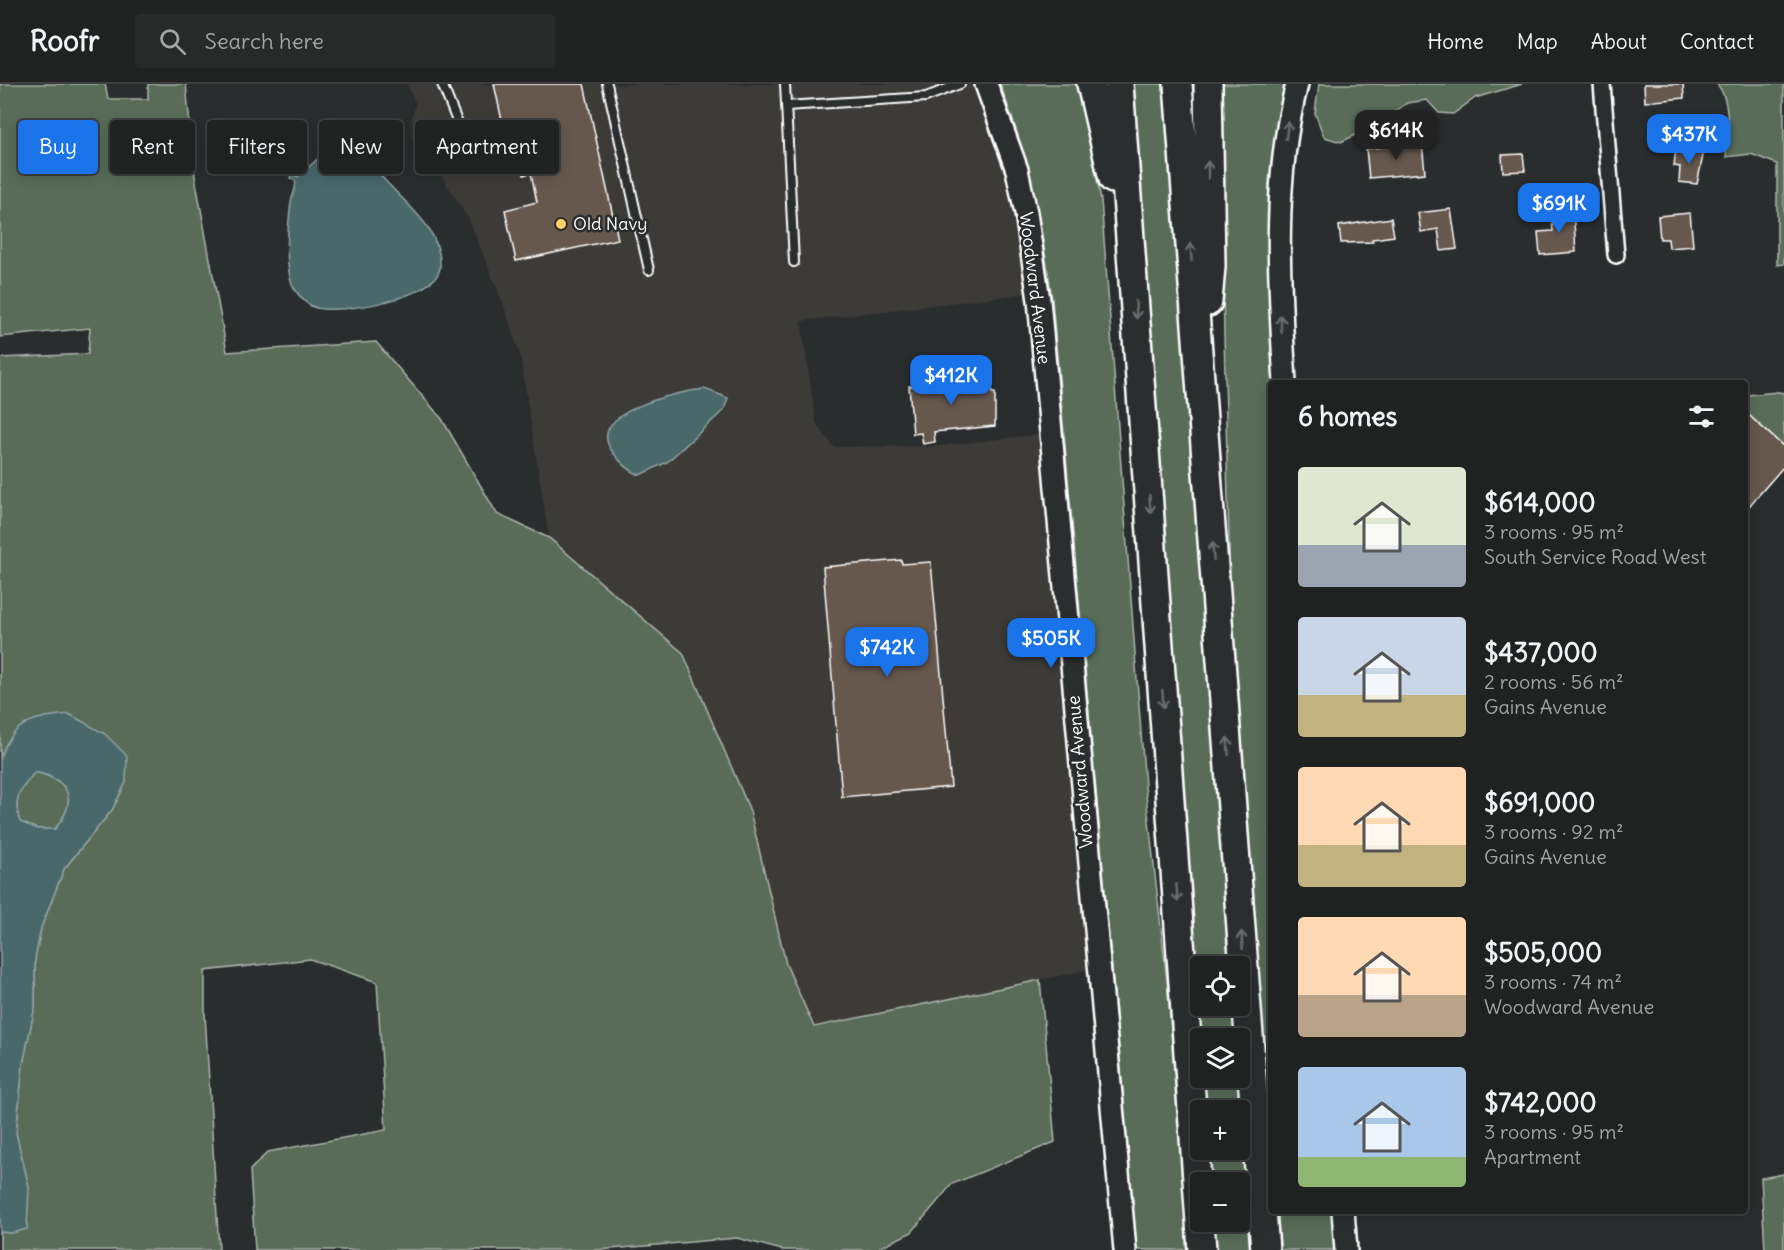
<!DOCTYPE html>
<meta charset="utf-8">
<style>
:root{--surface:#202222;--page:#282a2a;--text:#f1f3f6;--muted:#a2a4a5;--line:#3d3f40;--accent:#1a73e8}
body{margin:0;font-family:Delius,sans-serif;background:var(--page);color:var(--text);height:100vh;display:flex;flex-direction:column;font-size:22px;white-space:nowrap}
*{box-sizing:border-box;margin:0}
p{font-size:20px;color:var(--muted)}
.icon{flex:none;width:33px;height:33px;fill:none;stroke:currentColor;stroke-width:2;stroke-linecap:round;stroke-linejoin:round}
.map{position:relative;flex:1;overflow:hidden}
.sheet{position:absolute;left:1268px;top:296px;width:480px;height:834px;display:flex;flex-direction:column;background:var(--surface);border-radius:6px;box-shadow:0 3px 15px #0003,0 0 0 2px var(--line)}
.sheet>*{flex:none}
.top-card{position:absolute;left:18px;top:36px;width:570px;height:54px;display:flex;gap:12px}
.controls{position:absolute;left:1190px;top:872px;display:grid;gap:12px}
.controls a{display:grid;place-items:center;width:60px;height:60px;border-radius:6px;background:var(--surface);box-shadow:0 3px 15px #0003,0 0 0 2px var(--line);font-size:30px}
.price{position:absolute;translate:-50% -51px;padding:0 14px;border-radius:12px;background:var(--accent);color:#fff;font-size:20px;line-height:39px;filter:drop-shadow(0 2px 3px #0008)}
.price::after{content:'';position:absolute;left:50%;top:36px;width:18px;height:14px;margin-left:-9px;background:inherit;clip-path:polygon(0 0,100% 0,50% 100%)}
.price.current{background:#222;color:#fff}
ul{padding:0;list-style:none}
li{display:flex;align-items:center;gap:18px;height:150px;padding:0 30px}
li span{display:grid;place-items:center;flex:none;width:168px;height:120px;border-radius:6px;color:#555}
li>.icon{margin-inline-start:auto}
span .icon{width:72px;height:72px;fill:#fffc;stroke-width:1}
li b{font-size:26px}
h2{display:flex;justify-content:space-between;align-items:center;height:72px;padding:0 30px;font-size:26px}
.pill{padding:0 21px;border-radius:6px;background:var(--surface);box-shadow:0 3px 15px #0003,0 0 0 2px var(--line);font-size:21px;line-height:54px}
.pill.current{background:var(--accent);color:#fff}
header{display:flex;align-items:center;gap:36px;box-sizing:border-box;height:84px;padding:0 30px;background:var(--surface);border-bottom:2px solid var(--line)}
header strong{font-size:28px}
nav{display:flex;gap:33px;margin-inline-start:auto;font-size:21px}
.search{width:420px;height:54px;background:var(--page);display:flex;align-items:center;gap:15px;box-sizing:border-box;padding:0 21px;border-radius:6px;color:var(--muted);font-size:22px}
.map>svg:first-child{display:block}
.built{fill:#3c3a37}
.green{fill:#586c58;stroke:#acb6ac;stroke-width:1.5}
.water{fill:#49676b;stroke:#92a4a6;stroke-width:1.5;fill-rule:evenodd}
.building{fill:#66584d;stroke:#fff;stroke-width:1.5}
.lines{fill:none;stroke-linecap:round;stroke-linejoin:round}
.lane-casing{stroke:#fff;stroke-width:12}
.street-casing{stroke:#fff;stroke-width:20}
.secondary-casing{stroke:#fff;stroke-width:26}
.highway-casing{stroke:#fff;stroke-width:32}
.lane{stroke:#2a2d2e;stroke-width:8}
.street{stroke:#2a2d2e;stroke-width:15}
.secondary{stroke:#2a2d2e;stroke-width:21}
.highway{stroke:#2a2d2e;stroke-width:27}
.oneway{stroke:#6a6c6d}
.poi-dot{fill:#ffd166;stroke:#2a2d2e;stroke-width:2}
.labels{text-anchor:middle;stroke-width:5;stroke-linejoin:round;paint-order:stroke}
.poi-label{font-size:18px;fill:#fff;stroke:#2a2d2e;text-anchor:start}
.street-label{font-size:18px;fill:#fff;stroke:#2a2d2e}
</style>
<header>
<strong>Roofr</strong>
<div class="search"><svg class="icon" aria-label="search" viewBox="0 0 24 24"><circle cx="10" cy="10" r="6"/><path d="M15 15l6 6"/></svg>Search here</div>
<nav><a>Home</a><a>Map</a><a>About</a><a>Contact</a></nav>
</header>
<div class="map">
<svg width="1784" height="1166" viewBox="0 0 1784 1166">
<rect width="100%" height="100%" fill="#2a2d2e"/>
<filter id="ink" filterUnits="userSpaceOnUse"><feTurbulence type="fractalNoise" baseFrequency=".0167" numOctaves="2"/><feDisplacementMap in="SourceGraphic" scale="12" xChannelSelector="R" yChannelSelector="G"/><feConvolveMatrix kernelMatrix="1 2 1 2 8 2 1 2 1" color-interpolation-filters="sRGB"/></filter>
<g filter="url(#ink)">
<!-- built -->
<path class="built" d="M407 0H977L1014 111 1031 209 801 237 816 339 834 363 938 362 1042 350 1092 885 814 943 786 880 750 727 683 570 549 454 520 270 503 219 469 136 441 91 423 78 412 56V32L416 20Z"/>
<!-- green -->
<path class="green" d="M0 0H105L108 15H148V0H186L195 93 227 268 376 258 442 335 497 430 549 454 683 569 750 727 786 880 814 943 1040 896 1055 1058 952 1100 912 1148 875 1166H782L737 1154 599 1166H255L250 1086 268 1068 386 1046 377 898 310 875 205 887V930L219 1166H0V1148L12 1149 29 1103 16 1049 23 980 35 922V875L41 844 64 785 112 726 126 698 0 674V274L88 270 90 244 0 253Z
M1000 0H1079L1101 116 1145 702 1168 906 1188 1166H1137L1052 215C1041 136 1029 75 1000 0Z
M1127 0H1166L1233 882H1200V921H1236L1238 954H1200Z
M1218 0H1290L1278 298H1270V1042L1230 500Z
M1319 0H1522L1475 14 1453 30 1439 29 1427 16 1407 19 1376 41 1341 58 1324 53 1315 29Z
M1717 0H1784V180L1777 181V80L1751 70 1726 73C1727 51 1732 17 1717 0Z
M1778 308 1784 309V363L1745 327 1747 311Z
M35 688C71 697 79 715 55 745H37L20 738C12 714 20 706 35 688Z
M1201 993H1239L1254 1166H1214L1211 1137H1239V1098H1209L1206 1065H1239V1026H1203Z
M1784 1090V1166H1765L1761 1094Z
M1277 1127H1337L1340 1166H1280Z"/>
<!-- water -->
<path class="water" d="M351 60 363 62C371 71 375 83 382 93 404 119 442 144 440 183 438 214 342 230 317 224 307 222 299 212 294 204 283 184 288 141 291 118 292 110 298 104 295 96L290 94 291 91 298 93 323 70Z
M705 305 728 314 724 326 667 378 640 391C629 387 619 377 612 367 583 328 681 307 705 305Z
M69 630 105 650 127 672 126 698 112 726 64 785 41 844 35 875V922L23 980 16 1049 29 1103 27 1145 12 1149 0 1148V674C13 637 33 634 69 630ZM35 688C71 696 78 717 55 745H37L20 738C12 714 20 706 35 688Z"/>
<!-- building -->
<path class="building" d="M494 0H584L618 155 516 177 505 126 537 118 531 89 524 91 523 85 513 87Z
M1644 0H1683L1684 14 1645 18Z
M1422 59 1425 89 1369 94 1366 65Z
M1676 64 1704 67 1697 100 1679 98 1680 83 1674 82Z
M1523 70 1525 87 1503 88 1502 71Z
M1573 124 1576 168 1540 171 1538 148 1553 147 1551 126Z
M1451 125 1457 165 1441 167 1438 145 1421 148 1418 129Z
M1690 129 1693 162 1669 164 1668 155H1660L1658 132Z
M1391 134 1394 152 1372 155 1373 158 1341 159 1339 142Z
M931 290 932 300 990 295 992 309H995V342L934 348 935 358 923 360 921 349 913 350 909 302H918L917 291Z
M1744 327 1784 363V382L1744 428Z
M901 476 902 480 931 478 951 703 842 713 823 483Z"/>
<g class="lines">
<defs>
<path id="lane" d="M442 0 459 42
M607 0 649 186
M785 0 794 178
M786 22 926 13 960 0"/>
<path id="street" d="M1602 0 1616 171"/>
<path id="secondary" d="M986 0 1017 86 1026 129 1039 216 1125 1166
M1285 298C1279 199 1272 98 1297 0
M1343 1126 1346 1166"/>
<path id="highway" d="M1091 0 1113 95
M1119 0 1202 1166
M1178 0 1265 1166
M1208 0 1211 182 1208 218"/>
</defs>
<!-- lane casing -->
<use href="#lane" class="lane-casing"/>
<!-- street casing -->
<use href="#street" class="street-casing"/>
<!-- secondary casing -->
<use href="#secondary" class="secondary-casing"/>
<!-- highway casing -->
<use href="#highway" class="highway-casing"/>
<!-- lane -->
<use href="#lane" class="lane"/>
<!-- street -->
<use href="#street" class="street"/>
<!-- secondary -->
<use href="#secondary" class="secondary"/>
<!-- highway -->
<use href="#highway" class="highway"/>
</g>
<!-- one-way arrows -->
<defs><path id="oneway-shaft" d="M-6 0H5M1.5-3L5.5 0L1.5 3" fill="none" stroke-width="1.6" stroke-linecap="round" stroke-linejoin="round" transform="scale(1.5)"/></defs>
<g class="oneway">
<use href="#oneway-shaft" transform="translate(1287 46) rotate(-83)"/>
<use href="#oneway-shaft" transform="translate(1208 86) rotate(-91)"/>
<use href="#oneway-shaft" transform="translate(1191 168) rotate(-94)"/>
<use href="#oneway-shaft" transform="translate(1136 226) rotate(86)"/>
<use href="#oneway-shaft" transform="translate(1281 240) rotate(-94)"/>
<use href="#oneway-shaft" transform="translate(1150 420) rotate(86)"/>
<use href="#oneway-shaft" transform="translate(1213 467) rotate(-94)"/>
<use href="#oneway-shaft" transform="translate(1163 615) rotate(86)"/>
<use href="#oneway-shaft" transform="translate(1228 662) rotate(-94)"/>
<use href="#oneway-shaft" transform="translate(1177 809) rotate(86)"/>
<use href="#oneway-shaft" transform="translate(1242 856) rotate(-94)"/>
</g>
</g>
<!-- markers -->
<circle class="poi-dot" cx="561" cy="140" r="6"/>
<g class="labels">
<!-- poi labels -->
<g class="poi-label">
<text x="573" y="146">Old Navy</text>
</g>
<!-- street labels -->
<g class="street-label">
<text transform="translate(1035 204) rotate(83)" y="6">Woodward Avenue</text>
<text transform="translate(1080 688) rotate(-95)" y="6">Woodward Avenue</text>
</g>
</g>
</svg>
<div class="controls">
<a><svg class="icon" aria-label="locate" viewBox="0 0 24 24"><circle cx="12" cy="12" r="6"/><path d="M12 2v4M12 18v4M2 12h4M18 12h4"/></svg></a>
<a><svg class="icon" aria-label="layers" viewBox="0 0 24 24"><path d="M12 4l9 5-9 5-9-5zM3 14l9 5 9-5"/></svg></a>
<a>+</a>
<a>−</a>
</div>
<b class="price current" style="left:1396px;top:77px">$614K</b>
<b class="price" style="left:1689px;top:81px">$437K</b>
<b class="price" style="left:1559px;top:150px">$691K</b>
<b class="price" style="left:951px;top:322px">$412K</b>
<b class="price" style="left:1051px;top:585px">$505K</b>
<b class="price" style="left:887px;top:594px">$742K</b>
<div class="top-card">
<a class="pill current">Buy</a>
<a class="pill">Rent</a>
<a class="pill">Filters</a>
<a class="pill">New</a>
<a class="pill">Apartment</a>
</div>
<section class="sheet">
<h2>6 homes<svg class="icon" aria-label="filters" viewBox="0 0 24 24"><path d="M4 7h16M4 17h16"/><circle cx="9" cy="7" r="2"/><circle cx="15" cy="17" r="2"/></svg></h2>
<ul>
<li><span style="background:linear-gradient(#dfe7d0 65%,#9aa5b1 0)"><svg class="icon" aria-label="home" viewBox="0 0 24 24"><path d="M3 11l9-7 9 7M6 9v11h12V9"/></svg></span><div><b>$614,000</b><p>3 rooms · 95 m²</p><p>South Service Road West</p></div></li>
<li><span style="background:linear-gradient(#c9d6e8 65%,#c2b280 0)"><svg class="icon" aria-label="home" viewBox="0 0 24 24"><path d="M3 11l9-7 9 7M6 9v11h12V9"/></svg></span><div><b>$437,000</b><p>2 rooms · 56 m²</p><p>Gains Avenue</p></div></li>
<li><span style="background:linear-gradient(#ffd9b3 65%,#c2b280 0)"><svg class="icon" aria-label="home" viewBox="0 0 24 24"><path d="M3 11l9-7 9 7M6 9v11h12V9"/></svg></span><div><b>$691,000</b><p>3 rooms · 92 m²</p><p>Gains Avenue</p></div></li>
<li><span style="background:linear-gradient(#ffd9b3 65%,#b9a48a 0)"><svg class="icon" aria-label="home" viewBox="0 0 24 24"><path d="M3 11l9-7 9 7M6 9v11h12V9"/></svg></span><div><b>$505,000</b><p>3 rooms · 74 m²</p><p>Woodward Avenue</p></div></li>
<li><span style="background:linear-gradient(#a9c7e8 75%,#8fb573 0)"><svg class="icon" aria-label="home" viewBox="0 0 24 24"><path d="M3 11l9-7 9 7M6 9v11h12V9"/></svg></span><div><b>$742,000</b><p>3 rooms · 95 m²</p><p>Apartment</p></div></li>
</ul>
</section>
</div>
